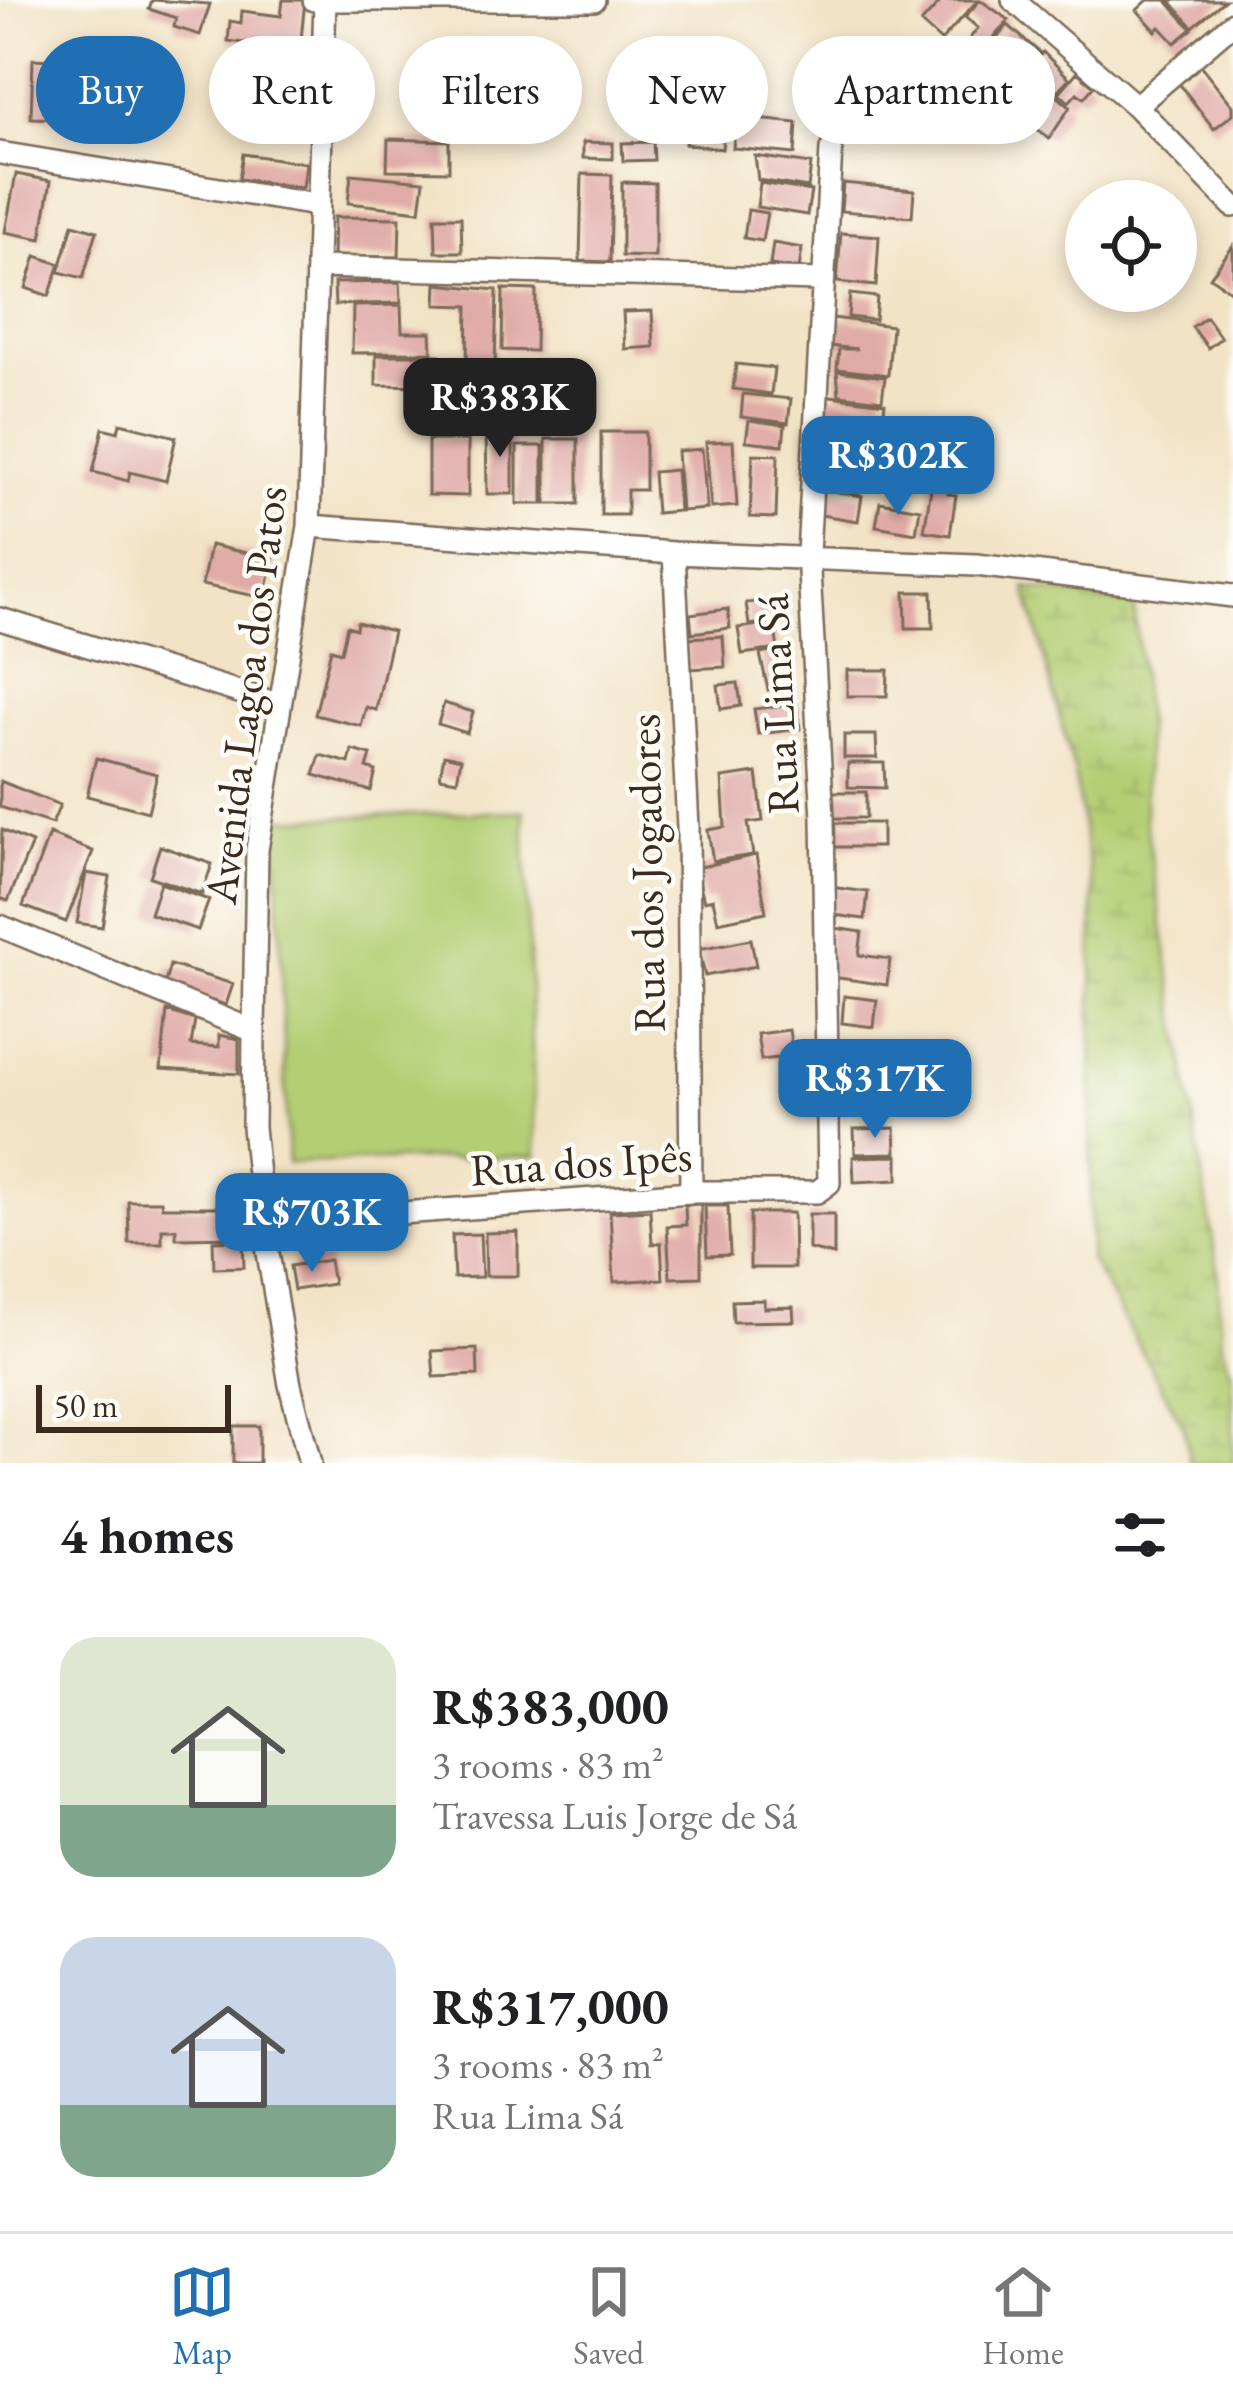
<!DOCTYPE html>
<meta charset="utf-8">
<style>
:root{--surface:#fff;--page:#f6f6f6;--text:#202124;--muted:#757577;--line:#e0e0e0;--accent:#1f6fb2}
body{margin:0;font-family:"EB Garamond",serif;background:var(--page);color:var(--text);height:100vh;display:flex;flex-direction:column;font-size:45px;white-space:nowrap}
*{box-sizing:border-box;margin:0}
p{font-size:39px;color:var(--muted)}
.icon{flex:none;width:66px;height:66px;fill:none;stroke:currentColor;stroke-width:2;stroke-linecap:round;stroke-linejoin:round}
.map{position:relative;height:1463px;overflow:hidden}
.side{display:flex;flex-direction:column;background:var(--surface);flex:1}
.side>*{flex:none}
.hud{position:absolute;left:36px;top:36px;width:1161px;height:108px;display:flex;gap:24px}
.tools{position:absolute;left:1065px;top:180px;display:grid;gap:24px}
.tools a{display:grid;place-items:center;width:132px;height:132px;border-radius:50%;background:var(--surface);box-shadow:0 6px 18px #0003;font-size:60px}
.scale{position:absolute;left:36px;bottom:30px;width:195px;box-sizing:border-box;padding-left:12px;border:6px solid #3b2a1e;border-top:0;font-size:33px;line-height:42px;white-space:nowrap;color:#3b2a1e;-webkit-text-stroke:9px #fdfcf7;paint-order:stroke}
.price{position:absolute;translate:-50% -102px;padding:0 27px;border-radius:24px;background:var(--accent);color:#fff;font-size:39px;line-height:78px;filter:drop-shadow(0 3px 6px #0008)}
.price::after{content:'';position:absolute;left:50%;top:72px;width:36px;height:27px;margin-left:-18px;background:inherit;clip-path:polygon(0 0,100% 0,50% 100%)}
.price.active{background:#222;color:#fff}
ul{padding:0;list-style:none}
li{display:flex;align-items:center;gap:36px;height:300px;padding:0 60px}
li span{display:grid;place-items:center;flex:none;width:336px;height:240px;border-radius:36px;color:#555}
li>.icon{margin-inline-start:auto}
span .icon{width:144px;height:144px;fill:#fffc;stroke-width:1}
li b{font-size:51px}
h2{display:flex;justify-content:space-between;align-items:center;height:144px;padding:0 60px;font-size:51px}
.pill{padding:0 42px;border-radius:54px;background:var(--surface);box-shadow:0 6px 18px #0003;font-size:42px;line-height:108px}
.pill.active{background:var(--accent);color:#fff}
.dock{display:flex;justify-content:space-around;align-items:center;height:168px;border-top:3px solid var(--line);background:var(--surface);font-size:33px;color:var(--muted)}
.dock a{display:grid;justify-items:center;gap:6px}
.dock .active{color:var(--accent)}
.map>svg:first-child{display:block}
.green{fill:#b4ce73;stroke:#787c48;stroke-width:3}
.wetland{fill:url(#wetland-marsh);stroke:#787c48;stroke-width:3}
.building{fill:#e0aba7}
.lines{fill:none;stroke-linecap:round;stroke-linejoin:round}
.minor-casing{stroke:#7b6b59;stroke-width:26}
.minor{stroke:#fff;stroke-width:21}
.labels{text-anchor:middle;stroke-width:9;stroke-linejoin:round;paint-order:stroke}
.street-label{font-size:45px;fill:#3b2a1e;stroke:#fdfcf7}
</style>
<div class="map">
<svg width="1233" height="1463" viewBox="0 0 1233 1463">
<defs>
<pattern id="wetland-marsh" width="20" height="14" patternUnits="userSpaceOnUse" patternTransform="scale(3)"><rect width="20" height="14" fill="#b4ce73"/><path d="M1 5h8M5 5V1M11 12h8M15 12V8" fill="none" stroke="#9cb163"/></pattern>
</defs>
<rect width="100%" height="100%" fill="#fdfcf7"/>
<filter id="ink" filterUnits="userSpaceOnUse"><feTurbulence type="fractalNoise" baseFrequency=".00833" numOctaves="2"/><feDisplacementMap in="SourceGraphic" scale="24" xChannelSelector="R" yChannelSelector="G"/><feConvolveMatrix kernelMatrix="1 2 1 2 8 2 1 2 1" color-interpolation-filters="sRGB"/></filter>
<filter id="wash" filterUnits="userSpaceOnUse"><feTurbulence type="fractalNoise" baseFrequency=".004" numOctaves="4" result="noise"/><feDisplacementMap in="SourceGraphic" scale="48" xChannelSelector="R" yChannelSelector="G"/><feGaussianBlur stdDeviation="2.7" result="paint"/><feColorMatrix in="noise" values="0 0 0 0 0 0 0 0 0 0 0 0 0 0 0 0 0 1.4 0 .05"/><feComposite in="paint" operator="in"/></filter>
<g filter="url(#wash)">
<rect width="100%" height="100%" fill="#f2e3c6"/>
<!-- green -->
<path class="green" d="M524 811 536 1156 288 1163 276 819Z"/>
<!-- wetland -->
<path class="wetland" d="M1026 588 1134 604 1146 732 1145 818 1218 1271 1221 1341 1233 1376V1463H1190L1184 1427 1090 1259 1093 893 1074 771Z"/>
<g id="blocks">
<!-- building -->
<path class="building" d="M152 0 210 4 200 35 174 27 176 18 149 9Z
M283 0H305L300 50 228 41 230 21 241 23 242 11 281 16Z
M942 0H978L941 41 921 23Z
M980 0 1009 20 979 54 966 43 978 28 965 17Z
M1148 0H1166L1192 29 1175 43 1160 27 1156 31 1137 10Z
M1169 0H1225L1193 27Z
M1008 25 1040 53 1022 73 1004 58 973 93 958 80 995 39 1010 52 997 38Z
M1043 52 1069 78 1055 94 1070 107 1049 139 1031 124 1047 106 1026 89 1043 106 1033 117 1007 94Z
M258 53 299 54 298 83 257 82Z
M33 59 66 61 64 119 31 118Z
M1200 65 1233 106V114L1214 129 1178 82Z
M1077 72 1094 86 1084 98 1077 93 1069 102 1059 93Z
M79 85 107 87 104 131 76 129Z
M736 117 797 123 795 154 733 148Z
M687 125 724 129 722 149 685 144Z
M388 139 449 141V171L387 170Z
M583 142 613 143V159L583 158Z
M653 142 654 160 623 161 622 143Z
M243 154 306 163 303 188 239 179Z
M755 156 811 164 808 188 758 180Z
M16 174 51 181 41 239 5 232Z
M351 174 424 181 420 211 348 203Z
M582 174 612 175 610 262 580 261Z
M622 182 655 183V257L622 256Z
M760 183 811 191 807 215 757 207Z
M843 183 914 190 912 217 841 211Z
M748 210 767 213 762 241 744 238Z
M334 217 400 218 399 257 333 256Z
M435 217H461L462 252H436Z
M73 224 97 231 83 278 59 272Z
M841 233 879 236 876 286 837 282Z
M773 243 802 248 799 269 770 265Z
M1233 246V293L1210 277Z
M36 256 60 264 49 296 26 288Z
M400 282 401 303 335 305 334 283Z
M437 284 497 290 495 367 467 366 468 306 436 305Z
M503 289 536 290 535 351 502 350Z
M850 294 877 297 875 320 848 317Z
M401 305 402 332H431L432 352 352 353 353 306Z
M652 311 654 347 625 349 623 312Z
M1206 317 1221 338 1208 348 1192 327Z
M833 318 892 326 888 375 837 369 839 349H857L829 346Z
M376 355H439V386L376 385Z
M736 364 774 368 771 394 733 389Z
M465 369 497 372 494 402 463 399Z
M837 371 885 377 882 400 839 395Z
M743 394 791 399 788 423 741 417Z
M823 395 885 403 882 426 820 419Z
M749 420 785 425 783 445 746 441Z
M120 423 176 437 166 481 130 472 128 481 93 472 103 428 118 432Z
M821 423 908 443 903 469 816 455Z
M486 426H513V494H487Z
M601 432H645V490H627V515H601Z
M546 439H578V504H546Z
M428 440H468V496L428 495Z
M733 441 737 506 711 508 706 442Z
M517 446H543V504H517Z
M702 449 707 509 681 511 677 451Z
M753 454 778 455 776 518 750 517Z
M676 470 679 511 656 513 653 472Z
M933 477 951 480 948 494 956 495 950 535 924 531Z
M813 488 862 496 858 521 809 513Z
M880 502 920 509 916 533 876 526Z
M210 545 273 559 265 598 202 585Z
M905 592H932L933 628H906Z
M776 600 778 621 749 625 746 603Z
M728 609 730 628 692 633 690 614Z
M357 622 393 631 376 710 366 707 361 726 315 715 331 649 341 652 347 626 356 629Z
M774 623 778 649 742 654 738 628Z
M723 636 725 667 688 669 686 638Z
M776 651 784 686 768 690 760 654Z
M847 670H888L887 696H847Z
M738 683 741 706 721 709 718 685Z
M444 703 473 712 467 733 438 724Z
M797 704 800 729 758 734 754 709Z
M844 735H876L877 758H844Z
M352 750 371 755 367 768 376 771 371 791 314 775 320 755 349 763Z
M444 755 461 759 457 780 440 777Z
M96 758 157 774 148 812 87 796Z
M848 763H884L885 788 848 787Z
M757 773 763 821 748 823 753 855 713 861 708 830 725 827 722 778Z
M0 781 60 805 52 824 0 807Z
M829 792H866V818H830Z
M831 823H882V847H831Z
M2 830 32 843 8 901 0 898Z
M49 834 93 851 66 922 23 906Z
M160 846 212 864 202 894 150 877Z
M756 855 766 912 718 922 713 899 704 901 696 868Z
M86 873 110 877 102 927 77 923Z
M160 883 209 900 198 930 150 914Z
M830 887 868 892 865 919 826 914Z
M828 927 862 932 859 955 890 959 887 985 825 976Z
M751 939 756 966 705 976 699 949Z
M170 965 233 984 226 1005 164 986Z
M844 996 877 1000 874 1027 842 1023Z
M167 1011 195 1020 191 1045 219 1047V1035L239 1039V1074L161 1069Z
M789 1030 793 1056 761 1060 757 1034Z
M858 1080H904V1106L858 1105Z
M895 1128 896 1153 855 1154 854 1129Z
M898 1156V1180L854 1182 853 1157Z
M128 1201H161L162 1207H242V1237L176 1238V1229H162V1243H129Z
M701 1204V1277L670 1278 667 1226 686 1225 685 1205Z
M705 1206H728L730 1255 707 1256Z
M650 1210 652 1244 661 1243 663 1279 614 1282 610 1212Z
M750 1213H793L794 1268H750Z
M809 1214H834V1255L809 1249Z
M518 1232V1276H486L485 1233Z
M480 1234 482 1277 454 1278 452 1235Z
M243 1240 244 1267 214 1268 213 1241Z
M329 1260 333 1284 294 1290 290 1266Z
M764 1300V1308L793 1307 794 1321 733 1322 732 1301Z
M477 1349 478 1375 434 1377 432 1351Z
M233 1426H259V1463H233Z"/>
</g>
</g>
<g filter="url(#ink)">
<use href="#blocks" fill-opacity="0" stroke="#7b6b59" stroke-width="3"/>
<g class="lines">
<defs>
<path id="minor" d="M314 0H594
M1013 0 1136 106 1233 206
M1136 106 1233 23
M0 153 316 205
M318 267 820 280
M309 526 674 553 976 565 1233 596
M674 553 688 827 691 1192
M0 619 278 704
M0 926 254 1031
M263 1223 691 1192H817L829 1183 823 818 808 554 831 149
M310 1463 290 1385 263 1223 253 1127 254 1031 257 850 309 526 325 0"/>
</defs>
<!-- minor casing -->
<use href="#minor" class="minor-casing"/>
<!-- minor -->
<use href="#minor" class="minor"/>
</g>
</g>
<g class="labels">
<!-- street labels -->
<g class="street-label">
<text transform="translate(245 695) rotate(-83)" y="16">Avenida Lagoa dos Patos</text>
<text transform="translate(777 704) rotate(-93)" y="16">Rua Lima Sá</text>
<text transform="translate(646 873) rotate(-91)" y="16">Rua dos Jogadores</text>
<text transform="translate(581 1162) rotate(-4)" y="16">Rua dos Ipês</text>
</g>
</g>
</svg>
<div class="tools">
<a><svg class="icon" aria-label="locate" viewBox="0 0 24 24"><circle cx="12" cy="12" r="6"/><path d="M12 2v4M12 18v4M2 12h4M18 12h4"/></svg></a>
</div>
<div class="scale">50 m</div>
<b class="price active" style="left:500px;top:460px">R$383K</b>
<b class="price" style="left:898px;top:518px">R$302K</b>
<b class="price" style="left:875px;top:1141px">R$317K</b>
<b class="price" style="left:312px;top:1275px">R$703K</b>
<div class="hud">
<a class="pill active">Buy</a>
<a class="pill">Rent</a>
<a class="pill">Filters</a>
<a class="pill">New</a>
<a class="pill">Apartment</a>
</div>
</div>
<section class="side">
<h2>4 homes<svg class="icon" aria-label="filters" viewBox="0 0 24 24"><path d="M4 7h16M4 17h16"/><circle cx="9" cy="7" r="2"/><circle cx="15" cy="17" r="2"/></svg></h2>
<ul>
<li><span style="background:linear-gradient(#dfe7d0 70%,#7fa58c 0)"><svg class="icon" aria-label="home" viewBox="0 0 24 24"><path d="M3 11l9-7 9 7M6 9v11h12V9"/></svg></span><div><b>R$383,000</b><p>3 rooms · 83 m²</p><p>Travessa Luis Jorge de Sá</p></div></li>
<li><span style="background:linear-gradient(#c9d6e8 70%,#7fa58c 0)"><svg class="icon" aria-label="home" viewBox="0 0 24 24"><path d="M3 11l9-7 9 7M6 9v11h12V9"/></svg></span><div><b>R$317,000</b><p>3 rooms · 83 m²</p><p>Rua Lima Sá</p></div></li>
</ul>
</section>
<nav class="dock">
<a class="active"><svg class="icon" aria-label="map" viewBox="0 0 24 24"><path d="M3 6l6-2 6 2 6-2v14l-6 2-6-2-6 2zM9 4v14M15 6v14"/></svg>Map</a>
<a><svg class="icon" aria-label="saved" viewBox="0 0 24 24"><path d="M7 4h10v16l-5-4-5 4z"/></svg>Saved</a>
<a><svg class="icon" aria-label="home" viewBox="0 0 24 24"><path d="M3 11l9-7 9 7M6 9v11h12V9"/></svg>Home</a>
</nav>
